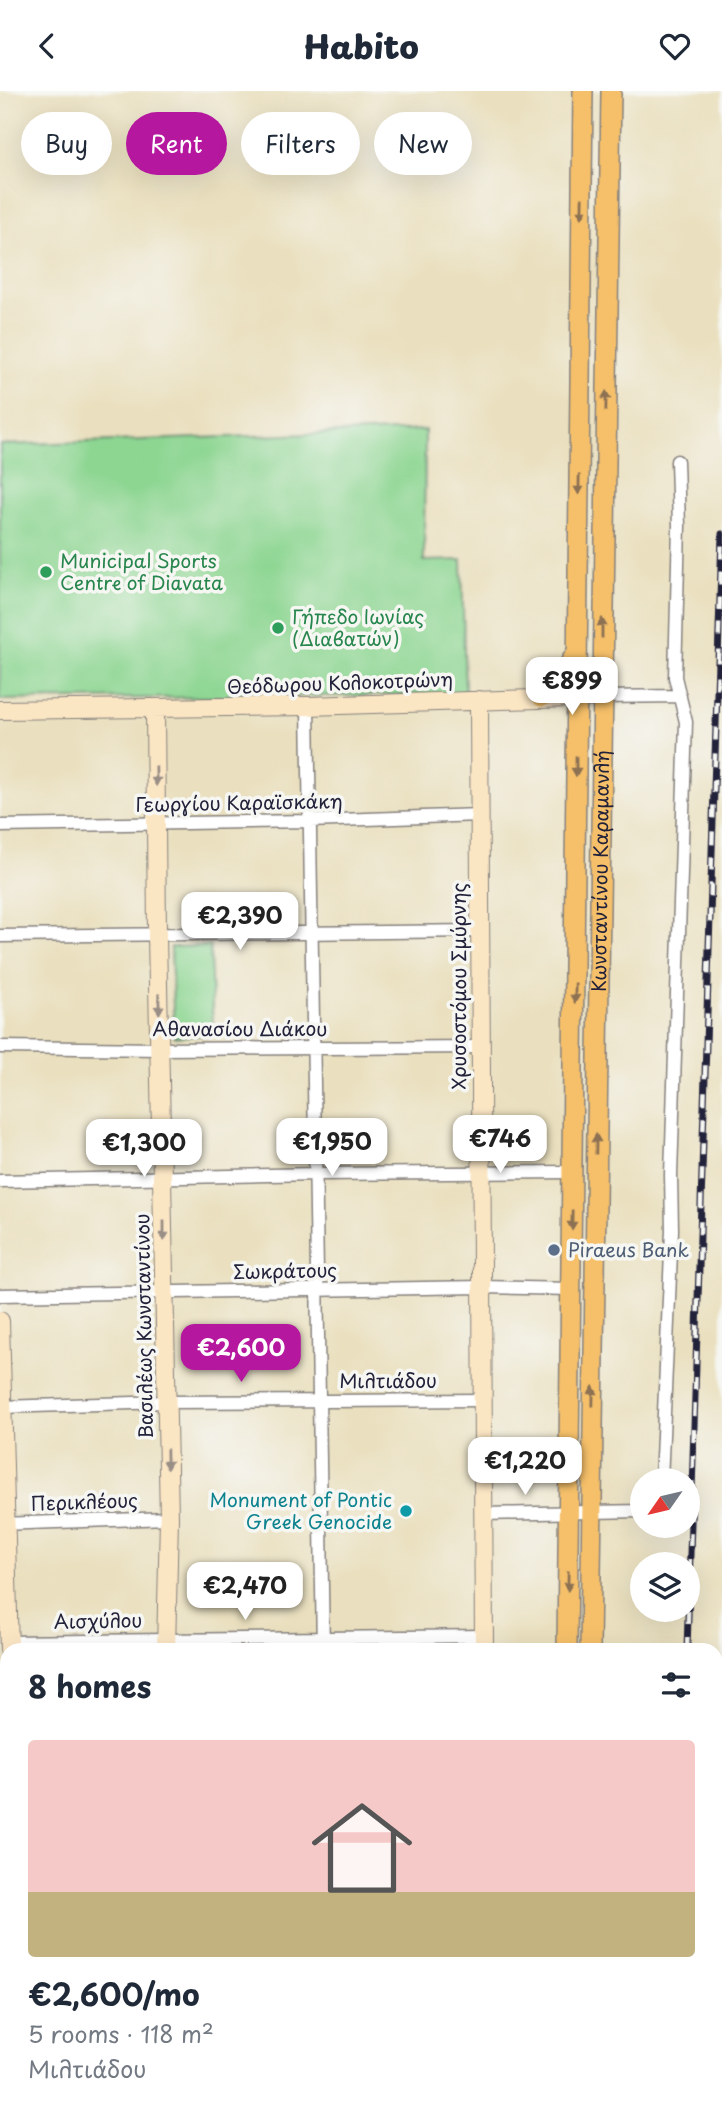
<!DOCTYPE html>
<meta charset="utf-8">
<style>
:root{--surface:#fff;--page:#f2f2f3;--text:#1f2937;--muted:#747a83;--accent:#b5179e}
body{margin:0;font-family:"Playpen Sans",sans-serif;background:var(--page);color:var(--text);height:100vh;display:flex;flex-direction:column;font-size:26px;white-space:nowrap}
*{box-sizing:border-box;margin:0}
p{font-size:23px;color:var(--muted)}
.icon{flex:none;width:38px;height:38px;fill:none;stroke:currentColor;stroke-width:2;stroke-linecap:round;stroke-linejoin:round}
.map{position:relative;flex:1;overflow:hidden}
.details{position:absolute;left:0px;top:1552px;width:723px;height:471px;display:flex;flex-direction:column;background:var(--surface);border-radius:21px 21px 0 0;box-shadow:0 7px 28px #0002}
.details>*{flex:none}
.top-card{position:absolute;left:21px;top:21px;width:681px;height:63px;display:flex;gap:14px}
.needle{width:46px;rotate:236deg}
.controls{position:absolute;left:630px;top:1377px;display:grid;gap:14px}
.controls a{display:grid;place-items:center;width:70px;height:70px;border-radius:50%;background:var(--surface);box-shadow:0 7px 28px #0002;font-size:35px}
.price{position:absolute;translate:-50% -60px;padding:0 16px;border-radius:14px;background:#fff;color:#222;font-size:23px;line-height:46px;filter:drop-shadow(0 2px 4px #0008)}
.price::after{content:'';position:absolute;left:50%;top:42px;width:21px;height:16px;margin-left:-10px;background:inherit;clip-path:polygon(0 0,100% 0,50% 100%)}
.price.current{background:var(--accent);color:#fff}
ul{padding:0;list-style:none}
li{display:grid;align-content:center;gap:14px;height:371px;padding:0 28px}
li span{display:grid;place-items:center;height:217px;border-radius:7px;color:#555}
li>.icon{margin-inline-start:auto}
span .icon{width:126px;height:126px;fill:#fffc;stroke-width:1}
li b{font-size:30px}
h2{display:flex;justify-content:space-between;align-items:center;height:84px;padding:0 28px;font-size:30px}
.pill{padding:0 24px;border-radius:32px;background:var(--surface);box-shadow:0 7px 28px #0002;font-size:24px;line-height:63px}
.pill.current{background:var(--accent);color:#fff}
header{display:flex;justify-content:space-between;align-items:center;height:91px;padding:0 28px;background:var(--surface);font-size:32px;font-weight:800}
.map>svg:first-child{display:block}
.green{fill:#8dd692;stroke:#587c66;stroke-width:2}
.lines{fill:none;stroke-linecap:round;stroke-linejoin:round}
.street-casing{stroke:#86817d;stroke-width:15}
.secondary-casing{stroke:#86817d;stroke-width:20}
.primary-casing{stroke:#86817d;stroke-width:22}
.street{stroke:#fff;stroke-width:12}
.secondary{stroke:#fbe6c4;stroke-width:18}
.primary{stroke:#f6c06b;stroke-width:19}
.rail-casing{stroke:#22223b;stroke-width:7}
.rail{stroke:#f6f6f2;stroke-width:4.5;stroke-dasharray:13;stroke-linecap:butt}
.oneway{fill:#8c7153}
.oneway2{fill:#998e86}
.leisure-dot{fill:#2e9e5b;stroke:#f6f6f2;stroke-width:2.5}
.service-dot{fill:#5c6f8a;stroke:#f6f6f2;stroke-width:2.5}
.culture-dot{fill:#0f9aa8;stroke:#f6f6f2;stroke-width:2.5}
.labels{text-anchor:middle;stroke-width:7;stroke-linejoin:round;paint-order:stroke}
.leisure-label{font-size:19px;fill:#27864d;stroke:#f6f6f2;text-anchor:start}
.street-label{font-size:19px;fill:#22223b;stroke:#f6f6f2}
.service-label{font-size:19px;fill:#4e5e75;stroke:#f6f6f2;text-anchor:start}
.culture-label{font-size:19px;fill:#0d838f;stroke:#f6f6f2;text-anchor:end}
</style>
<header><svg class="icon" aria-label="back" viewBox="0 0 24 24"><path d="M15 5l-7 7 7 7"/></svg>Habito<svg class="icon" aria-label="heart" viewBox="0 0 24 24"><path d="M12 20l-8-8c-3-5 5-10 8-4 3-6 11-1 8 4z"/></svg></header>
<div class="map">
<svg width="722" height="2022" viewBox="0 0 722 2022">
<rect width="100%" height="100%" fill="#f6f6f2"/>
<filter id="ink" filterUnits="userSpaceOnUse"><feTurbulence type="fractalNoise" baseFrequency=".0143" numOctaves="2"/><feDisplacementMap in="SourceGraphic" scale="14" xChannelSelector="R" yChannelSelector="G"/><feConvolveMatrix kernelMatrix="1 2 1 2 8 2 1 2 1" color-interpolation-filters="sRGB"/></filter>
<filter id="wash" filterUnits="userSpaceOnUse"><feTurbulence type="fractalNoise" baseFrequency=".00686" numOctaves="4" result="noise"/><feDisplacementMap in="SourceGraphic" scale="28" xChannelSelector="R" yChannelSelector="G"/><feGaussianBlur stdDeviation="1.57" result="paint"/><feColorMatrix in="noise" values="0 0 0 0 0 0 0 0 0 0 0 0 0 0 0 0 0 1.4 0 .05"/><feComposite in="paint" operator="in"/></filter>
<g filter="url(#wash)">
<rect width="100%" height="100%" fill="#eae0bf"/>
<!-- green -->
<path class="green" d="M425 339 424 470 462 469 465 603 0 609V354Z
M210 855 213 944 174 946 171 856Z"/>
</g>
<g filter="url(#ink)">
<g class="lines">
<defs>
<path id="street" d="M602 606 680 605
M308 615 323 1559
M0 735 310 730 480 724
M0 845 480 840
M0 956 160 958 481 956
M0 1090 316 1083 573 1081
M0 1204 482 1196 571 1198
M0 1316 166 1311 482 1309
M661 1390 672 1139 671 1084 686 631 675 586 679 435 677 370
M483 1423 642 1420
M0 1433 169 1427
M8 1551 483 1545
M0 1648 7 1658
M333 2016V2022
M500 2016V2022
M225 2022 233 2016"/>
<path id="secondary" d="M479 609 484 1559
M155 617 157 845 169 1427 166 1559
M0 619 308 615 602 606
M0 1230 9 1559
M0 1679 7 1676"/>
<g id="primary">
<path d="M542 606 562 585 577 561"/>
<path d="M567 1559 583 0"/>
<path id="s1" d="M590 1559 611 0"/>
<path d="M562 2022V2016"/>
<path d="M584 2022V2016"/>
</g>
</defs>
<!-- street casing -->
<use href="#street" class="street-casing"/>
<!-- secondary casing -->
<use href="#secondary" class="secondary-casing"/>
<!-- primary casing -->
<use href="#primary" class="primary-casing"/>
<!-- street -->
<use href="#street" class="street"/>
<!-- secondary -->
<use href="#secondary" class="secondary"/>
<!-- primary -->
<use href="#primary" class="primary"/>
<defs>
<path id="rail" d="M687 1559 722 443
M716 1931 722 1729
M672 2022V2016
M713 2022V2016"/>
</defs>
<!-- rail casing -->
<use href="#rail" class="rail-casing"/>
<!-- rail -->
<use href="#rail" class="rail"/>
</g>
<!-- one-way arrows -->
<defs><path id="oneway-solid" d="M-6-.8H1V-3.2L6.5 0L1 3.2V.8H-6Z" transform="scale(1.75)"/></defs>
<g class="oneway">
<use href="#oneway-solid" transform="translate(582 117) rotate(91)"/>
<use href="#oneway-solid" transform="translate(606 310) rotate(-89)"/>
<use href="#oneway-solid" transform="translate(579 394) rotate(91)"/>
<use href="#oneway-solid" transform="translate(602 537) rotate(-90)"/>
<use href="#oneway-solid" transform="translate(576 675) rotate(90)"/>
<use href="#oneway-solid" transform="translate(575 902) rotate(91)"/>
<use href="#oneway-solid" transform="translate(596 1053) rotate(-89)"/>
<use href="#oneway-solid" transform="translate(572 1129) rotate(91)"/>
<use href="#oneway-solid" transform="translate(593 1305) rotate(-89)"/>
<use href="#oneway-solid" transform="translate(568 1490) rotate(91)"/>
</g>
<g class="oneway2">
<use href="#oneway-solid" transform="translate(156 685) rotate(89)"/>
<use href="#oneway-solid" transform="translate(159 913) rotate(88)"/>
<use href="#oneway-solid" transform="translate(164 1140) rotate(90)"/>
<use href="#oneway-solid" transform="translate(167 1368) rotate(89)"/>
</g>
</g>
<!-- markers -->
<g class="leisure-dot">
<circle cx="46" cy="481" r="7"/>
<circle cx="278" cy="537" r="7"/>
</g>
<circle class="service-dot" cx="554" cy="1159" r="7"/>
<circle class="culture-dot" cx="406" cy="1420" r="7"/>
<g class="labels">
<!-- leisure labels -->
<g class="leisure-label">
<text x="60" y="477">Municipal Sports<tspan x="60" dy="22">Centre of Diavata</tspan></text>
<text x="292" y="533">Γήπεδο Ιωνίας<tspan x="292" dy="22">(Διαβατών)</tspan></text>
</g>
<!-- street labels -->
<g class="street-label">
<text transform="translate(340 592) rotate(-2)" y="7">Θεόδωρου Κολοκοτρώνη</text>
<text transform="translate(239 712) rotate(-1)" y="7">Γεωργίου Καραϊσκάκη</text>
<text dy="7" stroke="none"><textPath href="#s1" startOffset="779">Κωνσταντίνου Καραμανλή</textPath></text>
<text transform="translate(459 895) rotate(-90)" y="7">Χρυσοστόμου Σμύρνης</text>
<text x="240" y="945">Αθανασίου Διάκου</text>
<text transform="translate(285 1180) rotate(-1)" y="7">Σωκράτους</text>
<text transform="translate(144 1235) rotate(-91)" y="7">Βασιλέως Κωνσταντίνου</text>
<text x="388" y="1297">Μιλτιάδου</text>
<text transform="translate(84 1411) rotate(-2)" y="7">Περικλέους</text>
<text transform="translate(98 1530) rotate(-1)" y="7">Αισχύλου</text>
</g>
<!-- service labels -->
<g class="service-label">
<text x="568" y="1166">Piraeus Bank</text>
</g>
<!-- culture labels -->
<g class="culture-label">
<text x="392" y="1416">Monument of Pontic<tspan x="392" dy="22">Greek Genocide</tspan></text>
</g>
</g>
</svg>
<div class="controls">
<a><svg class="needle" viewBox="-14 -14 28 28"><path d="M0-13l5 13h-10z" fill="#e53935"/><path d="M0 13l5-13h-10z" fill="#747a83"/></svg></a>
<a><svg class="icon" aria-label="layers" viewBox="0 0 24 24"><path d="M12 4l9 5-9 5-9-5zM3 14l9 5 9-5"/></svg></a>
</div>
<b class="price" style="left:572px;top:626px">€899</b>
<b class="price" style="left:240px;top:861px">€2,390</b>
<b class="price" style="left:500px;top:1084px">€746</b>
<b class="price" style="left:332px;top:1087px">€1,950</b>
<b class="price" style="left:144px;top:1088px">€1,300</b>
<b class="price current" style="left:241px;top:1293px">€2,600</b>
<b class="price" style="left:525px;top:1406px">€1,220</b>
<b class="price" style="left:245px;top:1531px">€2,470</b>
<div class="top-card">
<a class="pill">Buy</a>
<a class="pill current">Rent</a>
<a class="pill">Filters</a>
<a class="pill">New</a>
</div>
<section class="details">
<h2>8 homes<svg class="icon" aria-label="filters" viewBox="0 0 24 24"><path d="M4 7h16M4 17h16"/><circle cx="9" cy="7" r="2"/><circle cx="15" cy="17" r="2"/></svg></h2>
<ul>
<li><span style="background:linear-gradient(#f6c9c9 70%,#c2b280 0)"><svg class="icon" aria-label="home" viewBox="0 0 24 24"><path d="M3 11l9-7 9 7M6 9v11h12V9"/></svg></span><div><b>€2,600/mo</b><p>5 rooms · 118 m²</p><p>Μιλτιάδου</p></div></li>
</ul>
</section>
</div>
